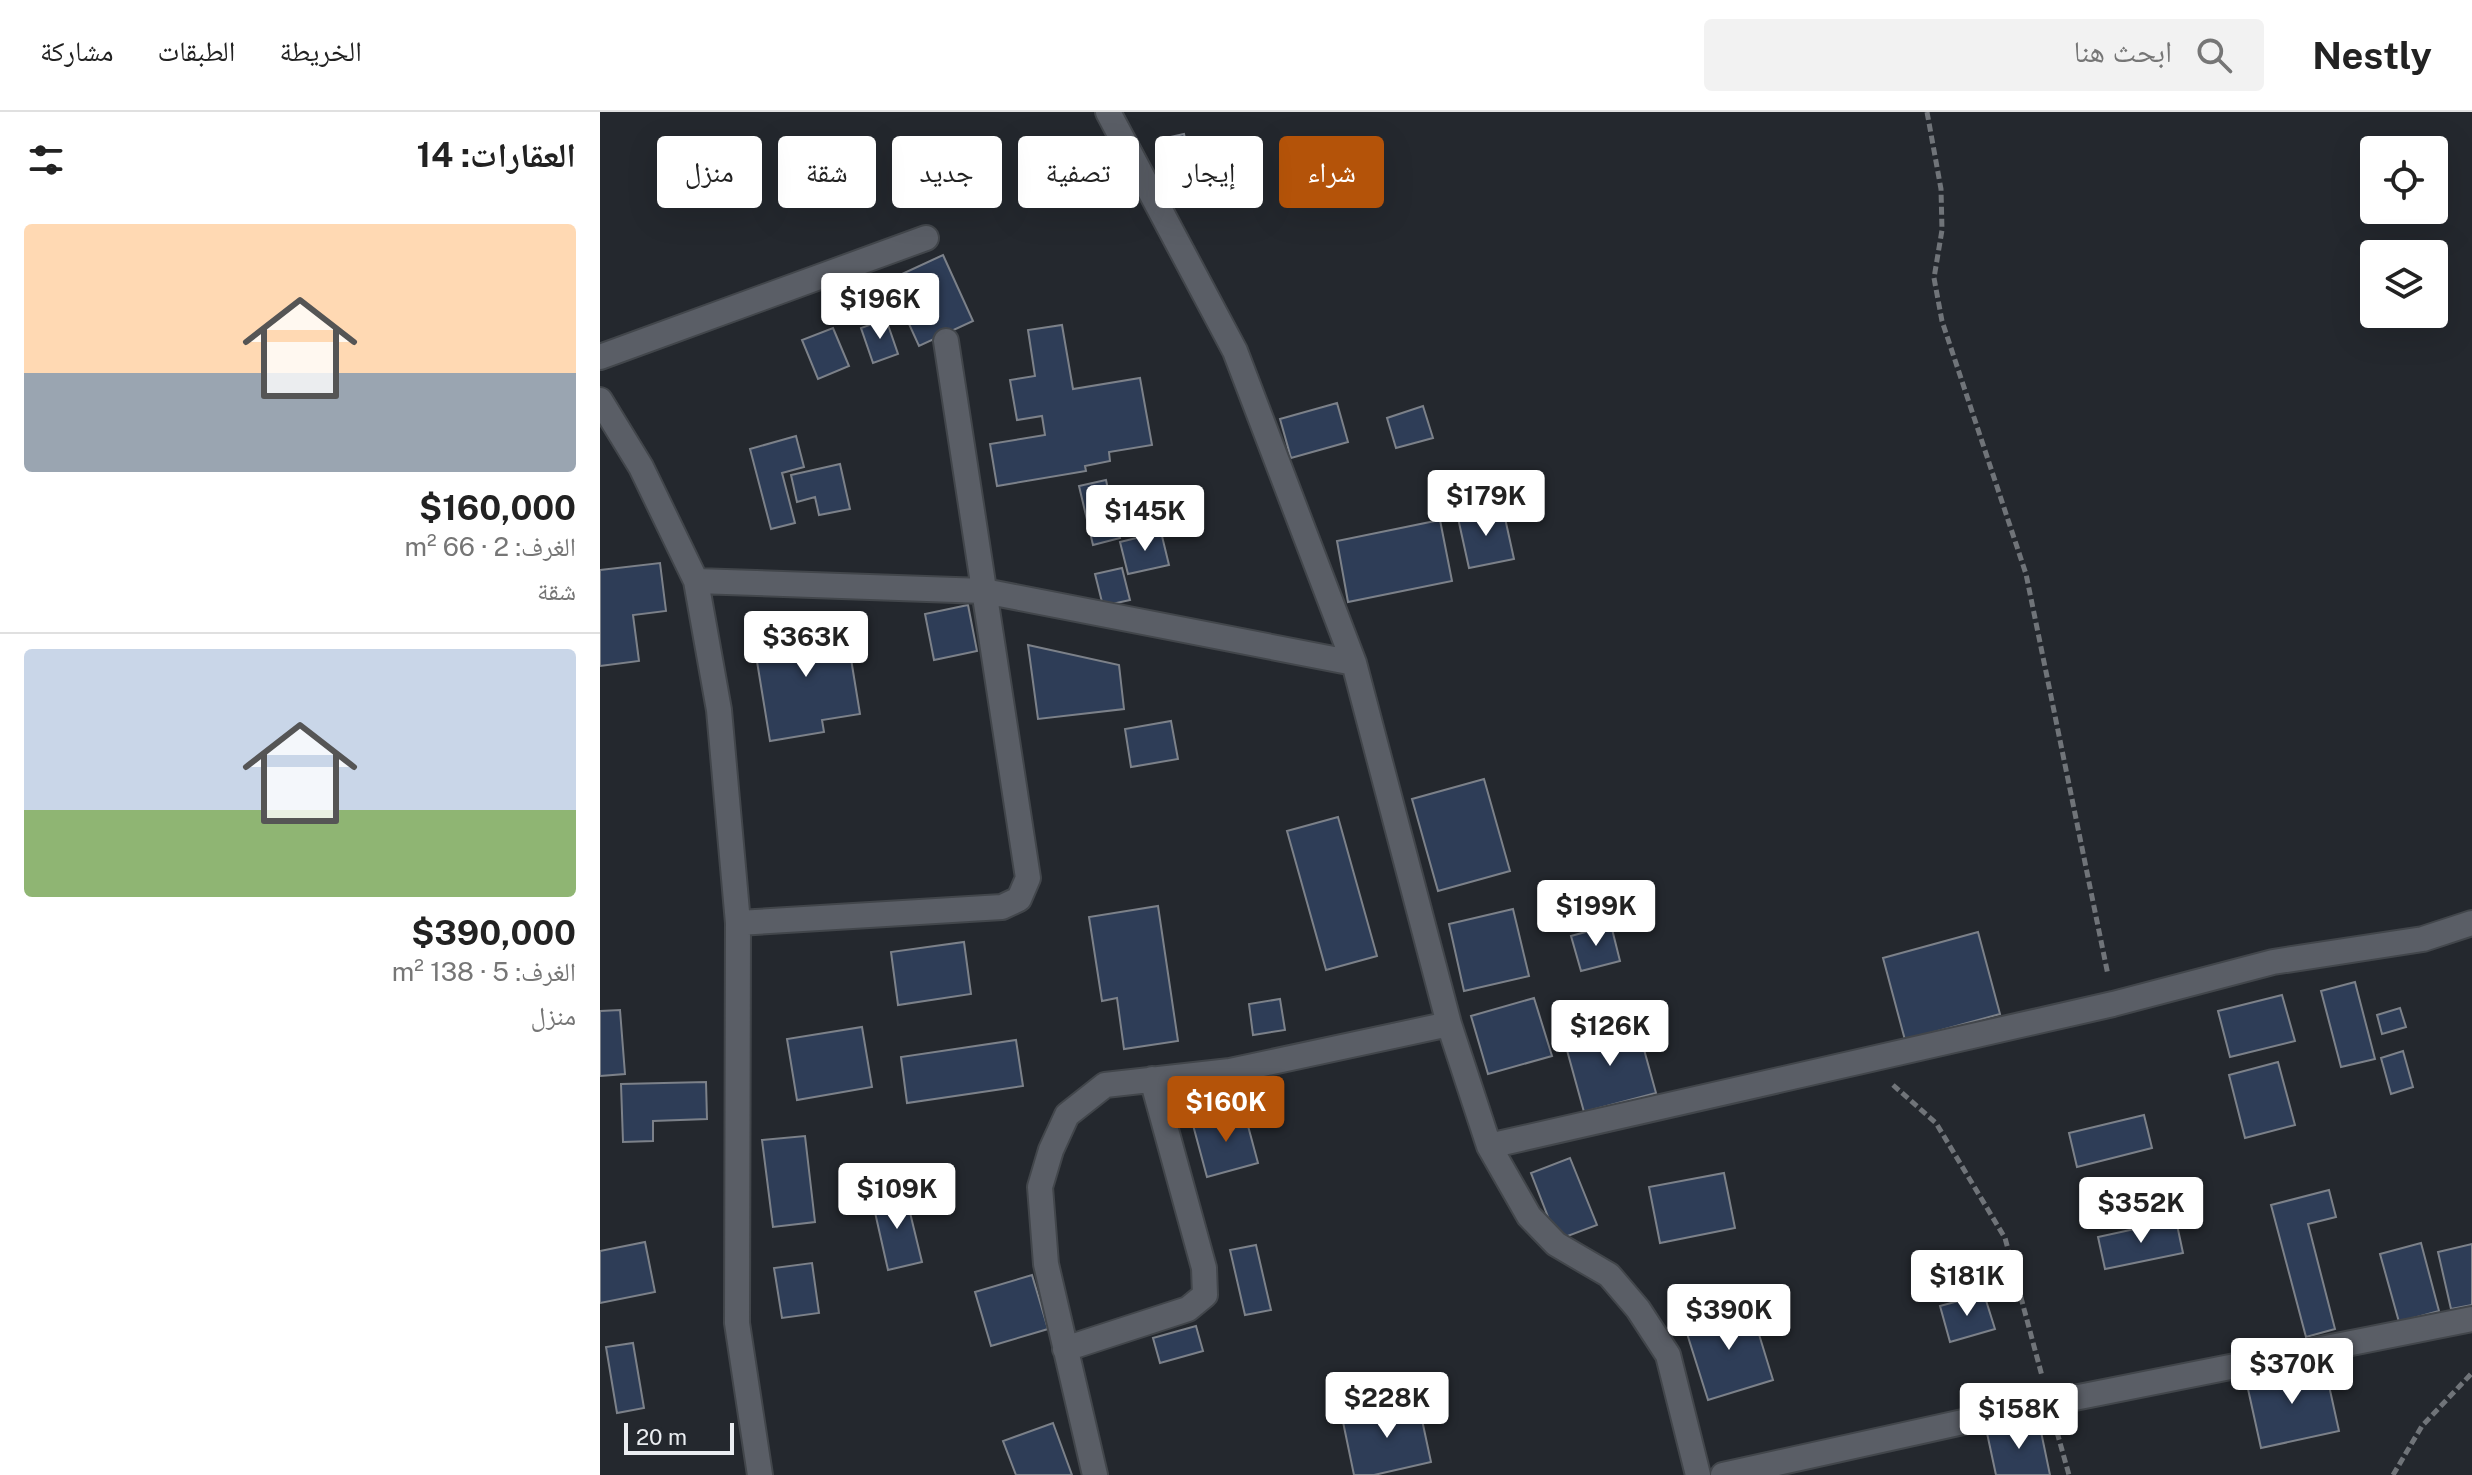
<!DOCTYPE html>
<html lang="ar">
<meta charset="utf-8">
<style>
:root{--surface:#fff;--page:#f2f2f2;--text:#222;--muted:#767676;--line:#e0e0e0;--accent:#b45309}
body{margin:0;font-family:"Public Sans","Noto Naskh Arabic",sans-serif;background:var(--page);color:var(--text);direction:rtl;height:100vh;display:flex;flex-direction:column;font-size:30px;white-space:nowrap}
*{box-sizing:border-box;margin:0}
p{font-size:26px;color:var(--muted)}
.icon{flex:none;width:44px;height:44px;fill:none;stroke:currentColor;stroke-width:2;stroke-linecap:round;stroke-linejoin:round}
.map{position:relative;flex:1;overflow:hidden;direction:ltr}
.side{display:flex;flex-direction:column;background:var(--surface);width:600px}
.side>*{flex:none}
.guide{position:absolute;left:24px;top:24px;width:760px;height:72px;direction:rtl;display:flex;gap:16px}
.controls{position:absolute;left:1760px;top:24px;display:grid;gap:16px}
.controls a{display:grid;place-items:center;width:88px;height:88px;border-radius:8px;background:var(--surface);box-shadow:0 8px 32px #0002;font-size:40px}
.scale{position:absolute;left:24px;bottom:20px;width:110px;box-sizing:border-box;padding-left:8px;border:4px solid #eaedf1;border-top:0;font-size:22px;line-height:28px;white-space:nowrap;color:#eaedf1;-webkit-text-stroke:6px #24282e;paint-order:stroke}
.price{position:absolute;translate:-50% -68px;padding:0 18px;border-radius:8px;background:#fff;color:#222;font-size:26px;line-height:52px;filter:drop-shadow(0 2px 4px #0008)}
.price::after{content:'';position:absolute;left:50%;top:48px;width:24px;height:18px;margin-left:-12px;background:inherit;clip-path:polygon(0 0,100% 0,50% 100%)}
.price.on{background:var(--accent);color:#fff}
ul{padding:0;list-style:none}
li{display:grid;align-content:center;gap:16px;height:424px;padding:0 24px}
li+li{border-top:2px solid var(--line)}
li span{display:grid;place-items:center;height:248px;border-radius:8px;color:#555}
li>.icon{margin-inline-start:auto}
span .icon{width:144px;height:144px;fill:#fffc;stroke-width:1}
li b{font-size:34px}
h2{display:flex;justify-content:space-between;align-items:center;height:96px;padding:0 24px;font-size:34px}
.chip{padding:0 28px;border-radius:8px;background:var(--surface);box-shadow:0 8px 32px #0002;font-size:28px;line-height:72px}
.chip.on{background:var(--accent);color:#fff}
header{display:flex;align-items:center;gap:48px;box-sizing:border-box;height:112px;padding:0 40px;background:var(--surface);border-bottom:2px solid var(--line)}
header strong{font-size:38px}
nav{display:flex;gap:44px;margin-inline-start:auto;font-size:28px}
.search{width:560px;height:72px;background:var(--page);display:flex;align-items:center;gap:20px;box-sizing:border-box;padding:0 28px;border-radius:8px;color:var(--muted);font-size:30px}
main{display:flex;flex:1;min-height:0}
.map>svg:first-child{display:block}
.building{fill:#2e3d57;stroke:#7c8189;stroke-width:2}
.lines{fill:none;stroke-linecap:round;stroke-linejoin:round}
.minor-casing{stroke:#42464b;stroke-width:28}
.path{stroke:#707479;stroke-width:5;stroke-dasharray:8 4;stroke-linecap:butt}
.minor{stroke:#5a5e66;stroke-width:24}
</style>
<header>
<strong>Nestly</strong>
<div class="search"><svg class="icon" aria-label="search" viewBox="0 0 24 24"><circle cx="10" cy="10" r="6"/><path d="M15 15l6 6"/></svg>ابحث هنا</div>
<nav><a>الخريطة</a><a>الطبقات</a><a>مشاركة</a></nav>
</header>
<main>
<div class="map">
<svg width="1872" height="1363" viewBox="0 0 1872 1363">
<rect width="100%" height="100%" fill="#24282e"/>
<!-- building -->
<path class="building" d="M584 22 597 79 570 85 557 28Z
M343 143 373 209 319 234 289 168Z
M286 207 298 242 273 251 261 216Z
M462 213 473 277 540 266 552 333 509 340 510 349 485 354 486 359 397 374 390 332 445 323 442 304 417 308 410 268 435 264 428 218Z
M233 216 249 254 218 267 202 228Z
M737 291 748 330 691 346 680 307Z
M823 294 833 326 796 336 787 306Z
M196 324 204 355 182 361 195 411 171 417 150 337Z
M240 352 250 397 219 403 215 385 197 390 191 363Z
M506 368 510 387 549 378 554 399 516 408 520 426 493 433 479 374Z
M903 397 914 447 869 456 858 406Z
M840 408 852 469 748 490 737 429Z
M561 420 569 453 528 462 520 430Z
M60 451 66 499 33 503 39 549 0 554V458Z
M522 456 530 488 503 494 495 462Z
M368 493 377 539 334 548 325 502Z
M245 510 260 602 222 608 224 620 170 629 153 525Z
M428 533 519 553 524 597 438 607Z
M571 609 578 647 531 655 525 617Z
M884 667 910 759 838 779 812 687Z
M738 705 777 844 726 858 687 719Z
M558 794 578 929 524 937 517 886 502 889 489 805Z
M913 797 929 864 864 879 849 812Z
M1011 813 1020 849 981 859 971 824Z
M1378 820 1400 902 1305 928 1283 846Z
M364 830 371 882 298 893 291 840Z
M1755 870 1775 947 1741 955 1721 879Z
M1682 883 1695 929 1630 945 1618 899Z
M934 886 952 944 888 962 871 904Z
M680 887 685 918 653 923 649 892Z
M1800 896 1806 915 1782 922 1777 903Z
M20 898 25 962 0 964V899Z
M1037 912 1056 981 984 1000 965 931Z
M262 915 272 975 197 988 187 927Z
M416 928 423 974 307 991 301 945Z
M1803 939 1813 975 1791 982 1781 946Z
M1678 950 1695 1013 1645 1026 1629 963Z
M106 970 107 1007 53 1009V1029L23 1030 21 972Z
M644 999 658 1051 607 1065 593 1013Z
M1544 1003 1552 1036 1477 1055 1469 1021Z
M205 1024 215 1110 173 1115 162 1028Z
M970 1046 997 1113 957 1128 931 1061Z
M1124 1061 1135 1116 1060 1131 1049 1075Z
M1729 1078 1736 1105 1708 1112 1735 1217 1706 1225 1671 1093Z
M305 1080 322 1150 288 1158 272 1087Z
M1576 1108 1583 1141 1505 1157 1498 1125Z
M45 1130 55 1180 0 1191V1139Z
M1821 1131 1839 1199 1799 1210 1780 1142Z
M1872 1132V1193L1851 1197 1838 1140Z
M656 1133 671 1198 645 1203 630 1138Z
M212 1151 219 1201 182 1206 174 1156Z
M432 1163 448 1217 391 1234 375 1180Z
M1384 1182 1395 1217 1350 1230 1340 1194Z
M1150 1193 1173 1268 1108 1288 1084 1212Z
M596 1214 603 1239 560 1251 553 1226Z
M33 1231 44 1296 17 1301 6 1235Z
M1724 1251 1739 1319 1661 1336 1646 1268Z
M818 1289 831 1350 774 1363H754L742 1305Z
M1439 1310 1450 1363H1396L1387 1321Z
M453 1311 472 1363H416L403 1329Z"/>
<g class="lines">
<defs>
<path id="minor" d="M508 0 635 239 754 551 849 912 889 1034 929 1104 956 1132 1009 1163 1038 1197 1068 1243 1098 1363
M0 245 326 126
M0 288 41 355 96 469 119 598 138 811 137 1211 160 1363
M96 469 384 479 754 551
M138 811 402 795 419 787 428 766 346 229
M889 1034 1513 892 1673 850 1823 827 1872 811
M465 1237 588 1197 605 1183 604 1156 552 967
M495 1363 446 1152 440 1075 451 1038 467 1003 505 973 630 959 849 912
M1123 1363 1449 1291 1872 1207"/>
</defs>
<!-- minor casing -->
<use href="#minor" class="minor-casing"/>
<!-- path -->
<path class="path" d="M1327 0 1341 77 1342 118 1334 166 1342 209 1426 462 1508 863
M1293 973 1336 1011 1405 1126 1442 1264
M1457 1320 1469 1363
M1793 1363 1822 1314 1872 1261"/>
<!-- minor -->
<use href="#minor" class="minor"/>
</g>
</svg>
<div class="controls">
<a><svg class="icon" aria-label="locate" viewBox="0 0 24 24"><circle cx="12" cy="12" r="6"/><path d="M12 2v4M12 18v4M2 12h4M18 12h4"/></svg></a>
<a><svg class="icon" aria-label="layers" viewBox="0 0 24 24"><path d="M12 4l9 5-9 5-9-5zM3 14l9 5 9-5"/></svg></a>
</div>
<div class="scale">20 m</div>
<b class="price" style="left:280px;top:229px">$196K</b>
<b class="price" style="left:886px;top:426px">$179K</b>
<b class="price" style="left:545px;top:441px">$145K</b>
<b class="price" style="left:206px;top:567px">$363K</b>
<b class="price" style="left:996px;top:836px">$199K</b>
<b class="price" style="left:1010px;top:956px">$126K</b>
<b class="price on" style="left:626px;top:1032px">$160K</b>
<b class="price" style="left:297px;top:1119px">$109K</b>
<b class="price" style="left:1541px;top:1133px">$352K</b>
<b class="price" style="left:1367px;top:1206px">$181K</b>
<b class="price" style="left:1129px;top:1240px">$390K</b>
<b class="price" style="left:1692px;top:1294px">$370K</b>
<b class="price" style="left:787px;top:1328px">$228K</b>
<b class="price" style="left:1419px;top:1339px">$158K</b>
<div class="guide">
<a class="chip on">شراء</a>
<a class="chip">إيجار</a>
<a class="chip">تصفية</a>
<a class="chip">جديد</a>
<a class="chip">شقة</a>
<a class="chip">منزل</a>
</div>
</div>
<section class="side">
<h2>العقارات: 14<svg class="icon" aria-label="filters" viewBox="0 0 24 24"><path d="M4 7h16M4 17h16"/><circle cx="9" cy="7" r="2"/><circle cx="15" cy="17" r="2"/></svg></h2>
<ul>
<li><span style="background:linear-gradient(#ffd9b3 60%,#9aa5b1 0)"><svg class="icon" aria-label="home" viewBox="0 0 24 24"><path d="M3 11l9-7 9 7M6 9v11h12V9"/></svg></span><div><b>$160,000</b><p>الغرف: 2 · 66 m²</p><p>شقة</p></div></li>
<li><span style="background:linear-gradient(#c9d6e8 65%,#8fb573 0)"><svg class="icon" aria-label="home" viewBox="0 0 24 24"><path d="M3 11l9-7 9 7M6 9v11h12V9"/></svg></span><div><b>$390,000</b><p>الغرف: 5 · 138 m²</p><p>منزل</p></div></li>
</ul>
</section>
</main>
